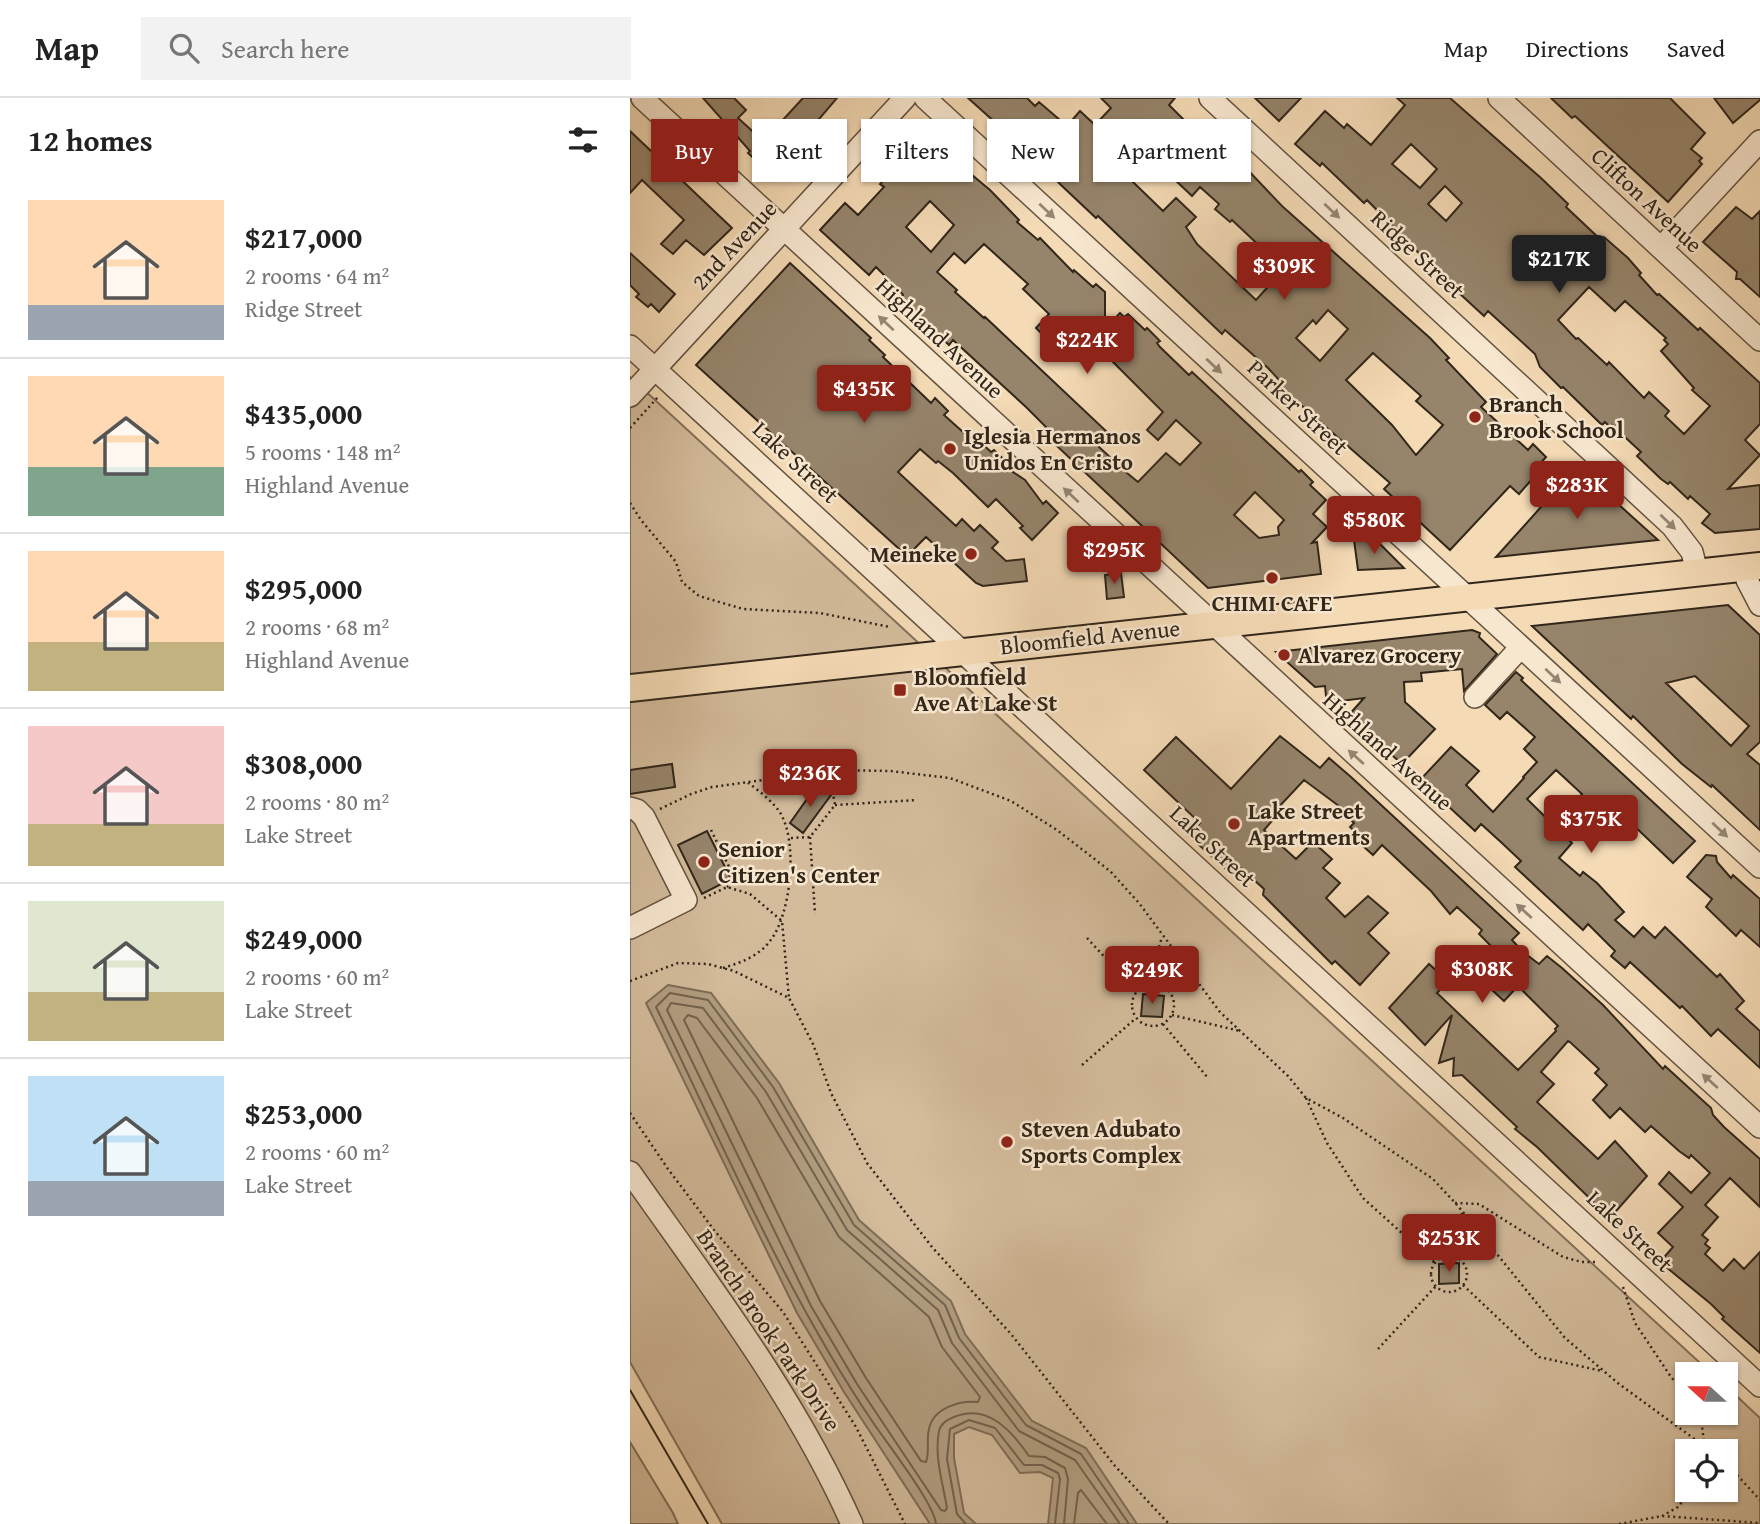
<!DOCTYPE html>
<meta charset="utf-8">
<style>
:root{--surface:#fff;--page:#f2f2f2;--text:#222;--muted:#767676;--line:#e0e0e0;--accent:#8f2418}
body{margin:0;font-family:"Gentium Book Plus",serif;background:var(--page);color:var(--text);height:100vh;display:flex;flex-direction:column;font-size:26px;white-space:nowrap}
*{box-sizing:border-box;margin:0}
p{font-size:23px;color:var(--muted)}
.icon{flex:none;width:38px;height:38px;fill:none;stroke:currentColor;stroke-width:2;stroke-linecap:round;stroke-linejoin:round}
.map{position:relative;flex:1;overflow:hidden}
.sheet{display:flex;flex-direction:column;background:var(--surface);width:630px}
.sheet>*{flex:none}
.hud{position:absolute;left:21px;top:21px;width:665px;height:63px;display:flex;gap:14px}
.needle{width:46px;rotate:291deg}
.tools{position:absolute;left:1045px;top:1264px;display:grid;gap:14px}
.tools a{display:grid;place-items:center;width:63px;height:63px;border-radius:0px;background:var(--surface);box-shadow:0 2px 5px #0004;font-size:35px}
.price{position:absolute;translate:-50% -60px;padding:0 16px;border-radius:7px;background:var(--accent);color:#fff;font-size:23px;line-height:46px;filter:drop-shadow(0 2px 4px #0008)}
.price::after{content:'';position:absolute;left:50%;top:42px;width:21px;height:16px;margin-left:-10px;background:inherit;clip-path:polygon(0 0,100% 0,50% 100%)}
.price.selected{background:#222;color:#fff}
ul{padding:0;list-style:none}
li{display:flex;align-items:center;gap:21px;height:175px;padding:0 28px}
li+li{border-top:2px solid var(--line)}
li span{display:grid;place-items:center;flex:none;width:196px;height:140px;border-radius:0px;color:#555}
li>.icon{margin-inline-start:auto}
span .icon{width:84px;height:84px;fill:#fffc;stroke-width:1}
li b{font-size:30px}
h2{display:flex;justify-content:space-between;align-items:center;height:84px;padding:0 28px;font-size:30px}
.tag{padding:0 24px;border-radius:0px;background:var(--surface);box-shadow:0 2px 5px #0004;font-size:24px;line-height:63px}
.tag.selected{background:var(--accent);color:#fff}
header{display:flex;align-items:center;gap:42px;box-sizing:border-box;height:98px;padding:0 35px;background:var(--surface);border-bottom:2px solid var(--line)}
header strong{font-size:33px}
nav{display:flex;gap:38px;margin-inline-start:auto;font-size:24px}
.search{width:490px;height:63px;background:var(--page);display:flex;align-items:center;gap:18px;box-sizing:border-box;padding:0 24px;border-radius:0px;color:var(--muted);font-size:26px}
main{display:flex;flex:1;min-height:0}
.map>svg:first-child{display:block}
.green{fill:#d3bb9b;stroke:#82705a;stroke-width:2;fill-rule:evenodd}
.water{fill:#b29d80;stroke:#7e6d57;stroke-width:2}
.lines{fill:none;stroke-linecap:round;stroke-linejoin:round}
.shore{stroke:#72624d;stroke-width:2}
.building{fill:#96846b;stroke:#31261a;stroke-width:2;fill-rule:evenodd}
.minor-casing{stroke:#625341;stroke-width:24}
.major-casing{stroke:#31261a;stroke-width:30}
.path{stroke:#31261a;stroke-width:2.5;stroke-dasharray:2 3.5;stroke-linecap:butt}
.minor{stroke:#f8e7cf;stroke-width:21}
.major{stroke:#f4dab5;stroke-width:26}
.tram{stroke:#31261a;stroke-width:2}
.oneway{fill:#948674}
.poi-dot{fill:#8f2418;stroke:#f8e7cf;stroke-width:2.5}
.labels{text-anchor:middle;stroke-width:5;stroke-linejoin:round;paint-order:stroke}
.street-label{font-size:23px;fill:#31261a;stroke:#f8e7cf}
.poi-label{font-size:23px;font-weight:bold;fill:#31261a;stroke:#f8e7cf;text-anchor:start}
</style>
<header>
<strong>Map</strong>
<div class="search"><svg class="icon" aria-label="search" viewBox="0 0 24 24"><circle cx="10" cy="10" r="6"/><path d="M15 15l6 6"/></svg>Search here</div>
<nav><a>Map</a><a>Directions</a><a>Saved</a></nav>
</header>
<main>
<section class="sheet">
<h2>12 homes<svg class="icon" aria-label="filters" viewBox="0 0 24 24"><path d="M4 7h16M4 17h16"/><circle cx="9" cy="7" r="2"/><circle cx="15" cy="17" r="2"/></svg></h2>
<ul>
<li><span style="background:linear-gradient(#ffd9b3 75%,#9aa5b1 0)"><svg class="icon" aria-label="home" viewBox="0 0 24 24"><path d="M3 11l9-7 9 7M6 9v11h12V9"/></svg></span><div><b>$217,000</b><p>2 rooms · 64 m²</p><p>Ridge Street</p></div></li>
<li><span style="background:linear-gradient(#ffd9b3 65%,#7fa58c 0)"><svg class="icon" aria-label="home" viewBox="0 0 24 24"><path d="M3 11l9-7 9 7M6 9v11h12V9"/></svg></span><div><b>$435,000</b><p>5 rooms · 148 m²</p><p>Highland Avenue</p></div></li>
<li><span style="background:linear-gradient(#ffd9b3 65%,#c2b280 0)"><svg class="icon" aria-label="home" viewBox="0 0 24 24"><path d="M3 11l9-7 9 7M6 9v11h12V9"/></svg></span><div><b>$295,000</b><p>2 rooms · 68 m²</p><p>Highland Avenue</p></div></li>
<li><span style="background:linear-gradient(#f6c9c9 70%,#c2b280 0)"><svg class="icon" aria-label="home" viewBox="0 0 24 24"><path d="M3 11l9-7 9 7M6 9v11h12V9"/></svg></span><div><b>$308,000</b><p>2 rooms · 80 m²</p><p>Lake Street</p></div></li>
<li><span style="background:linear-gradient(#dfe7d0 65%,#c2b280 0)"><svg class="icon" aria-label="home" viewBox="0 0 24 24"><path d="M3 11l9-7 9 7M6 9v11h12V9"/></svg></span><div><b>$249,000</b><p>2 rooms · 60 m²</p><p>Lake Street</p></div></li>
<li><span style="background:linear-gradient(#bfe0f5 75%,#9aa5b1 0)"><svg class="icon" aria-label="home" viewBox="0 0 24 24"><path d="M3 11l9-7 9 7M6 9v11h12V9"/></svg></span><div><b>$253,000</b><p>2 rooms · 60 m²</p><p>Lake Street</p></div></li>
</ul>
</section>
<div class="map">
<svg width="1130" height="1426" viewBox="0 0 1130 1426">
<rect width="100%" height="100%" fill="#f4dab5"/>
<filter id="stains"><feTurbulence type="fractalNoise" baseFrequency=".00286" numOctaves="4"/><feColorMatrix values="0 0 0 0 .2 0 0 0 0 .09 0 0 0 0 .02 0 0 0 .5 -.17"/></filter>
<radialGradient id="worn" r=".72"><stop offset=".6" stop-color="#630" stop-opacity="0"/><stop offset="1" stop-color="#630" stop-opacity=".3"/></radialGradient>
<!-- green -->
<path class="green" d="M0 279 1082 1276H1057V1314H1096V1288L1130 1320V1426H92L0 1264ZM1057 1353H1096V1391H1057Z
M0 1344 43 1415 48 1426H0Z"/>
<!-- water -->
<path class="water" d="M38 887 81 895 149 985 229 1122 321 1203 335 1236 402 1323 456 1350 507 1426H418L423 1380 410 1374 390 1375 362 1337 339 1329 324 1336V1360L334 1415 346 1426H300L214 1294 167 1215 16 905Z"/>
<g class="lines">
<!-- shore -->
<path class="shore" d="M58 917 67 920 127 1000 209 1139 299 1219 312 1249 350 1299 348 1304C330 1302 303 1310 299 1331 296 1342 300 1354 296 1364L291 1363 236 1280 190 1203 54 922Z
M306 1426C304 1405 256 1344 242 1323 155 1194 94 1049 26 909L40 895 78 902 143 989 224 1127 315 1207 329 1240 396 1327 451 1356 499 1426
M336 1426 327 1416 317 1361 320 1331 339 1322 365 1330 394 1367H412L428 1375 430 1381 425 1426
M434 1426 438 1381 435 1370 415 1359 399 1358C381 1332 357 1305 324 1319 317 1322 311 1325 309 1333 304 1358 313 1386 317 1410L315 1413 311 1412 227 1286 181 1208 37 912 41 905 73 910 136 994 217 1132 308 1212 322 1245 389 1333 445 1362 490 1426
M444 1426 448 1395 451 1392 477 1426"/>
</g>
<!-- building -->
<path class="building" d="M73 0H104L116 12 108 20 131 41 137 34 140 36 173 0H207L183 28 188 32 159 63 164 68 152 81 147 76 144 79 118 55 120 53Z
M338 0H397L405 8 409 4 437 28 450 13 465 27 481 10 471 0H545L539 7 562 30 600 62 603 59 615 69 652 108 800 240 819 260 816 262 856 304 851 309 898 352 903 346 916 359 901 376 904 379 889 396 880 388 820 452 754 391 760 385 648 287 651 284 638 270 595 232 592 236 468 118 466 120 431 87 379 33 377 35ZM524 62 562 98 570 89 589 106 585 111 600 124 602 122 654 171 626 202 567 146 556 129 566 119 546 100 533 113 503 84ZM698 212 718 231 690 263 666 240 683 222 686 226ZM743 255 791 298 786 303 813 327 786 357 762 327 716 282Z
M625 0H671L649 23Z
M767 0H820L911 80 938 106 936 109 971 142 974 139 998 160 1011 175 1009 177 1027 197 1029 196 1068 232 1070 230 1130 285V326L1115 342 1130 357 1098 391 1130 387V431L1085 435 1072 425 1080 416 1060 398 1058 401 1040 384 1038 386 1031 381 1007 358 1011 354 982 327 980 329 975 324 972 327 933 289 931 290 910 269 905 256 858 213 854 218 816 183 737 102 734 105 692 65 690 68 665 46 695 13 714 30 717 26 741 47 775 7ZM781 46 807 71 790 90 762 66ZM815 88 832 105 816 123 798 106ZM959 189 985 213 995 203 1036 240 1034 242 1038 246 1031 253 1064 290 1062 292 1080 308 1054 336 1035 318 1039 313 1019 294 1014 300 979 264 977 267 948 240 946 241 928 222Z
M921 0H1040L1075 35 1061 51 1072 60 1069 63 1072 66 1038 104 945 18 942 20Z
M1084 0H1130V2L1103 25Z
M0 33 102 130 74 157 56 142 43 156 31 146 54 122 12 82 0 95Z
M295 44 299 49 301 47 339 81 342 77 360 92 389 122 387 124 408 142 410 140 443 174 444 172 463 189 466 186 475 194V231L490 215 494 219 498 216 515 232 517 230 530 243 527 245 530 249 559 277 562 274 669 374 671 372 683 384 680 387 696 402 683 416 697 429 682 445 687 444 691 476 578 490 412 334 416 329 396 309 323 242 319 247 283 213 270 200 273 197 269 192 246 169 239 177 190 132 215 105 228 117 254 89 250 86 273 61 277 64ZM300 103 324 127 301 154 276 129ZM354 146 398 186 393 191 419 216 406 230 416 240 422 245 445 220 467 240 461 247 470 255 472 253 533 314 517 332 528 342 546 322 571 345 550 367 536 355 508 384 497 375 468 348 466 344 476 333 355 219 354 220 325 194 327 192 307 174 324 155 335 165ZM625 394 654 422 648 429 649 437 629 440 604 417Z
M1106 109 1122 121 1130 113V199L1110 181H1106L1107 174 1073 144Z
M0 155 45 196 29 214 21 206 18 209 6 199 9 196 0 187Z
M160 165 241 240 239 242 255 257 253 259 301 305 305 300 318 313 314 317 343 343 346 340 361 354 364 352 384 371 383 374 395 382 413 406 416 403 428 415 402 442 390 430 393 428 366 401 358 409 323 375 308 363 306 365 290 351 268 374 326 428 332 421 344 433 350 427 368 444 362 450 376 463 394 461 397 483 353 488 346 485 296 439 277 458 66 267Z
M947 369 1028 442 866 459Z
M744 440 774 470 728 472 724 442Z
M491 475 494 499 477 501 475 477Z
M1098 507 1130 537V644L1117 656 1130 667V732L1082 687 1081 689 1052 666 1003 618 1001 621 902 528ZM1065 578 1119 628 1101 648 1036 585Z
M842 532 850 535 849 539 867 556 834 593 832 571 791 575 792 583 774 584 775 604 805 631 772 666 718 618 734 600 703 604 696 598 695 588 685 589 646 554Z
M886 574 893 580 891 582 1065 743 1043 765 997 721 990 727 968 705 956 718 943 706 952 696 926 672 897 701 942 745 929 760 950 778 953 774 967 785 994 814 985 822 1004 839 1013 829 1025 840 1035 829 1087 879 1090 876 1114 903 1106 911 1130 933V970L1088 931 1081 938 1052 908 1050 910 1000 864 995 870 981 858 985 853 958 826 953 832 885 769 891 763 873 746 851 726 845 733 790 682 821 649 849 673 836 687 863 714 894 680 893 679 907 664 894 651 905 639 877 614 870 621 855 607Z
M650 638 690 670 699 660 721 679 889 835 882 842 893 854 909 866 917 858 932 870 973 907 1033 971 1035 968 1081 1010 1083 1017 1094 1029 1130 1061V1109L1100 1080 1075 1107 1088 1119 1072 1137 1078 1142 1075 1146 1080 1150 1075 1156 1093 1173 1104 1161 1114 1171 1130 1154V1255L1092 1221 1094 1219 1081 1206 1030 1164 1043 1149 1028 1135 1053 1109 1029 1086 1039 1074 1061 1095 1080 1075 1061 1057 1059 1060 1049 1053 1021 1028 1015 1034 990 1010 980 1020 963 1002 977 987 965 975 969 971 940 944 938 943 911 974 924 986 907 1004 968 1061 985 1043 1017 1078 980 1120 907 1049 885 1031 887 1029 832 977 823 978 824 960 809 965 822 917 795 947 759 910 799 866 818 883 807 895 888 972 926 933 925 931 928 928 888 888 874 903 848 879 869 856 849 836 852 832 827 809 820 816 801 793 752 747 743 757 733 748 737 745 720 729 724 725 715 716 717 714 674 682 646 712 649 715 634 732 666 761 683 744 702 761 693 770 710 785 696 800 715 819 738 798 758 815 738 835 759 855 730 887 705 863 702 866 633 797 634 791 604 764 597 772 559 738 570 725 514 672 546 639 601 691Z
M42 666 45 689 0 696V672Z
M187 687 201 697 173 735 160 725Z
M77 733 101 781 72 796 48 747Z
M1076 757 1086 758 1087 764 1101 780 1103 777 1130 801V849L1111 832 1106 838 1076 809 1082 801 1057 779Z
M513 896 534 898 532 919 511 918Z
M829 1165V1185L809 1186V1166Z"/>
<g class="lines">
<defs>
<path id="minor" d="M12 0 1130 1029
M295 0 1130 769
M580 0 1042 428 1062 454 1067 474
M869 0 1130 242
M1031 150 1130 43
M0 248 1130 1288
M0 298 275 0
M1116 470 1117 482 1130 507
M845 599 891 549
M0 710 7 712 14 719 56 802 0 830
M0 1074C80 1188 165 1298 222 1426"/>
<path id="major" d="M0 590 1130 468"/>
</defs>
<!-- minor casing -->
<use href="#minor" class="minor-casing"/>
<!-- major casing -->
<use href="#major" class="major-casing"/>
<!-- path -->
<path class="path" d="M0 330 28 299
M0 405 11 422 46 464 52 484 69 498 113 511 190 515 260 529
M205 707 287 702
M30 711 61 696 82 689 206 672 260 673 320 680 381 703 427 732 480 773 509 805 590 914 658 978 676 1000 713 1020 803 1081 828 1108 935 1240 989 1286 1081 1353
M81 732 106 783 97 789
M180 739 185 816
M161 740 180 739 205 707 199 673
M74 800 97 789 120 796 152 823 159 900
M457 840 507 894
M93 870C110 865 129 858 140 843 161 817 169 742 149 713 141 702 128 692 117 684
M0 883 48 865 78 866 104 873 159 900 183 946 201 995 237 1065 302 1149 381 1236 485 1368 539 1426
M518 886 532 839
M502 907a21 21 0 1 1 42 0a21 21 0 1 1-42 0Z
M542 917 610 933
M533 926 578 980
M452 967 505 921
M676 1000 697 1045 733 1100 805 1165
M0 1015 38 1071 84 1132 153 1214 226 1329 275 1426
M825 1105 849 1106 933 1159 952 1164H966
M815 1158 833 1113
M801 1176a18 18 0 1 1 36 0a18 18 0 1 1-36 0Z
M833 1187 909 1259 972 1273
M993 1189 1005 1225 1041 1279 1057 1297
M748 1251 806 1188
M1067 1314 1072 1328 1075 1353
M1096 1365 1130 1402
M1032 1418 1048 1409 1062 1391
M989 1426 1032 1418 1130 1425"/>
<!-- minor -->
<use href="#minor" class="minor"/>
<!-- major -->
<use href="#major" class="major"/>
<!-- tram -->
<path class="tram" d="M0 1292 78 1426"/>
</g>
<!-- one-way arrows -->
<defs><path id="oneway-solid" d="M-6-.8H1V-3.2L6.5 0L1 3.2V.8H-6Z" transform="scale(1.75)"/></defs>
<g class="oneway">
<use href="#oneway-solid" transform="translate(417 113) rotate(43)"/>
<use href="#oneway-solid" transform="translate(702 113) rotate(43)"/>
<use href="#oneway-solid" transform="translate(256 225) rotate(-137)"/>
<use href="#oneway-solid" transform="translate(584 268) rotate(43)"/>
<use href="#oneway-solid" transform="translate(441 397) rotate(-137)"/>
<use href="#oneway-solid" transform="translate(1038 424) rotate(44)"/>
<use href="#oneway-solid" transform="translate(923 578) rotate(43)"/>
<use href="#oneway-solid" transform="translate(726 659) rotate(-138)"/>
<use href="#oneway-solid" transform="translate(1090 732) rotate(43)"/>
<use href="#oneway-solid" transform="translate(894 813) rotate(-138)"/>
<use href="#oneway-solid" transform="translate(1080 983) rotate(-138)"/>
</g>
<!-- markers -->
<g class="poi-dot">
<circle cx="845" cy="319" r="7"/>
<circle cx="320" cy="351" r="7"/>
<circle cx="341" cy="456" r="7"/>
<circle cx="642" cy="480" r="7"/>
<circle cx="654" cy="557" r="7"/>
<rect x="263" y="585" width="14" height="14" rx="3.5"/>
<circle cx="604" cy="726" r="7"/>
<circle cx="74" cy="764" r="7"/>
<circle cx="377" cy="1044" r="7"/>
</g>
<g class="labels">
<!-- street labels -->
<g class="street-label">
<text transform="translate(1017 102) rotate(43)" y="8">Clifton Avenue</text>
<text transform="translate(104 147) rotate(-47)" y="8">2nd Avenue</text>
<text transform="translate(788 156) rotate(43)" y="8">Ridge Street</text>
<text transform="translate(310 240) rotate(43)" y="8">Highland Avenue</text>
<text transform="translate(668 309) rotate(43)" y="8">Parker Street</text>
<text transform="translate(166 364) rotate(43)" y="8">Lake Street</text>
<text transform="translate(460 539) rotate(-6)" y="8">Bloomfield Avenue</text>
<text transform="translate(758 653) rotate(42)" y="8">Highland Avenue</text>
<text transform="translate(583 748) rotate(43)" y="8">Lake Street</text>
<text transform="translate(1000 1133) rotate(43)" y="8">Lake Street</text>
<text transform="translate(139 1232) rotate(56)" y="8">Branch Brook Park Drive</text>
</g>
<!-- poi labels -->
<g class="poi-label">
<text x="859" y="314">Branch<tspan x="859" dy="26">Brook School</tspan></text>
<text x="334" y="346">Iglesia Hermanos<tspan x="334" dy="26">Unidos En Cristo</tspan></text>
<text x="327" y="464" text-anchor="end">Meineke</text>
<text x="642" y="513" text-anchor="middle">CHIMI CAFE</text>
<text x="668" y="565">Alvarez Grocery</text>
<text x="284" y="587">Bloomfield<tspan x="284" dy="26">Ave At Lake St</tspan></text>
<text x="618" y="721">Lake Street<tspan x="618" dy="26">Apartments</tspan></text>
<text x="88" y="759">Senior<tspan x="88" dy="26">Citizen's Center</tspan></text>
<text x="391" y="1039">Steven Adubato<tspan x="391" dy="26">Sports Complex</tspan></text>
</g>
</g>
<rect width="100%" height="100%" filter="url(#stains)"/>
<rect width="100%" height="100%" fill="url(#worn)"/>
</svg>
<div class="tools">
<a><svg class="needle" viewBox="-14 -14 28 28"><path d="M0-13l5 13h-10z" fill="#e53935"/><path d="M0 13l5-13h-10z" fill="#767676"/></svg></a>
<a><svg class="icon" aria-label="locate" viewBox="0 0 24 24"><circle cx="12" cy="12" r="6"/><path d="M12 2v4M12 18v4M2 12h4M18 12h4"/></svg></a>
</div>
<b class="price selected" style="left:929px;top:197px">$217K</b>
<b class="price" style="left:654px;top:204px">$309K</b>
<b class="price" style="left:457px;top:278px">$224K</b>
<b class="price" style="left:234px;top:327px">$435K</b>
<b class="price" style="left:947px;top:423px">$283K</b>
<b class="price" style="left:744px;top:458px">$580K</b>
<b class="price" style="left:484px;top:488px">$295K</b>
<b class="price" style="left:180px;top:711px">$236K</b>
<b class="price" style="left:961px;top:757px">$375K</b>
<b class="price" style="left:852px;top:907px">$308K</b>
<b class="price" style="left:522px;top:908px">$249K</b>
<b class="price" style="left:819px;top:1176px">$253K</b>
<div class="hud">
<a class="tag selected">Buy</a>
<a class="tag">Rent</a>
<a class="tag">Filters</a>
<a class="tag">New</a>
<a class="tag">Apartment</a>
</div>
</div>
</main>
